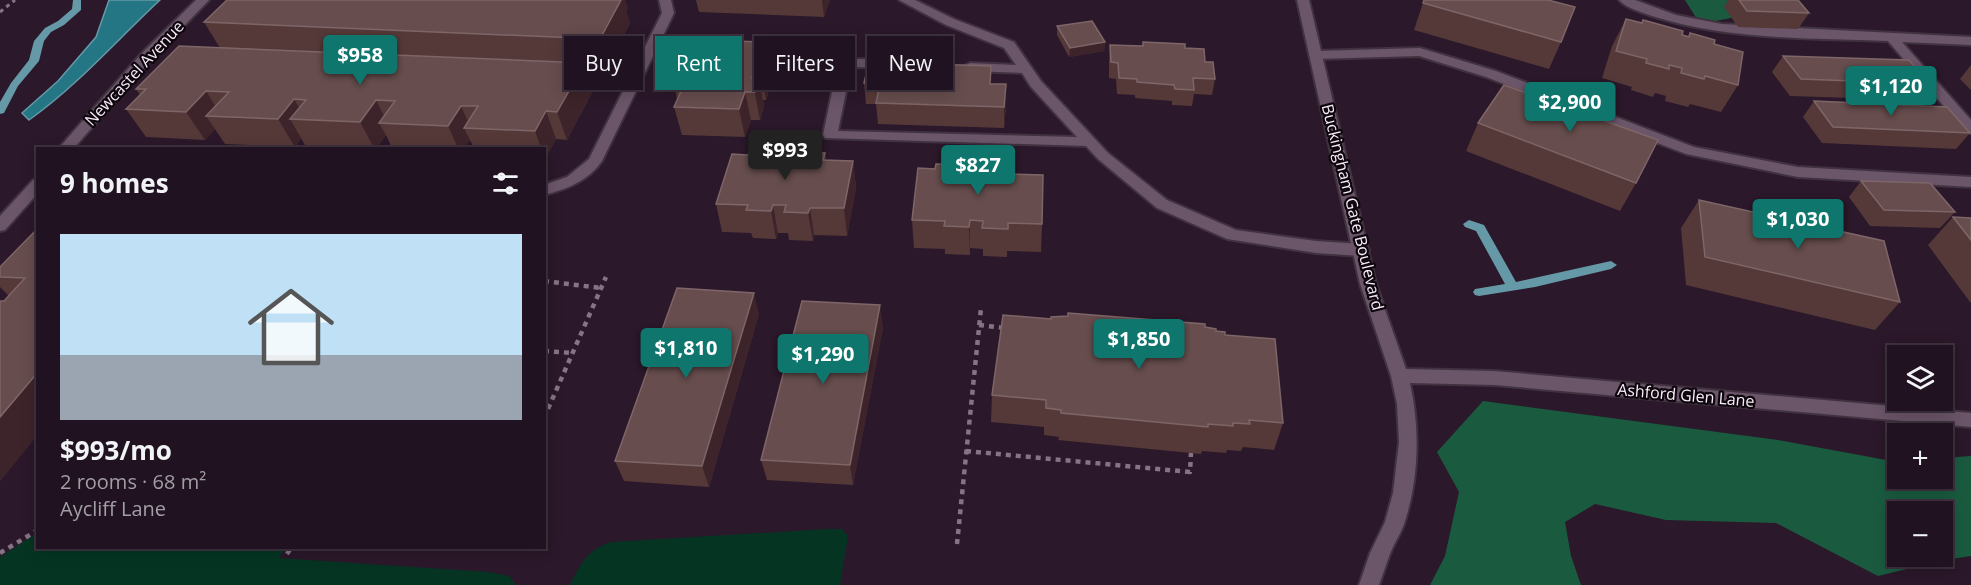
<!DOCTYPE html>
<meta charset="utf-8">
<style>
:root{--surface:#201220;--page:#281b29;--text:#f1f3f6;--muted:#a29ea5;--line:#3d323e;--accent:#0f766e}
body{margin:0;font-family:"Open Sans",sans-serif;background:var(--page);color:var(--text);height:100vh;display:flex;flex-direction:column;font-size:22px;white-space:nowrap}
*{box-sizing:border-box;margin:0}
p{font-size:20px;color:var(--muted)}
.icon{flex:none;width:33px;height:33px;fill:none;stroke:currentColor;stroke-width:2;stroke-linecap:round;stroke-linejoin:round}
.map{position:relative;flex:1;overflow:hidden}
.details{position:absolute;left:36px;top:147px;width:510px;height:402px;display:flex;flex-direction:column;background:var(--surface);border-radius:0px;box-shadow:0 3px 15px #0003,0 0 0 2px var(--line)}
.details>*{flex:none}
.hud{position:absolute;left:564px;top:36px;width:570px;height:54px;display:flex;gap:12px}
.controls{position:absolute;left:1887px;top:345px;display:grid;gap:12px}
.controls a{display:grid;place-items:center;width:66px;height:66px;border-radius:0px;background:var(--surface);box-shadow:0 3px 15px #0003,0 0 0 2px var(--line);font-size:30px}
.price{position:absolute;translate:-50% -51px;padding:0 14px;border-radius:6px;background:var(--accent);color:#fff;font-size:20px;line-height:39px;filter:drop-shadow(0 2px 3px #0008)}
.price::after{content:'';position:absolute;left:50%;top:36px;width:18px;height:14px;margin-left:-9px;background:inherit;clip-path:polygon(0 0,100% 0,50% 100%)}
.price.current{background:#222;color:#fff}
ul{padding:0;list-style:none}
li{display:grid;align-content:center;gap:12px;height:318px;padding:0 24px}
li+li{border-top:2px solid var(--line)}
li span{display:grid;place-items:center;height:186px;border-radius:0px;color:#555}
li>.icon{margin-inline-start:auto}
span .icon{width:108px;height:108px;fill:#fffc;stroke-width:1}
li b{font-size:26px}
h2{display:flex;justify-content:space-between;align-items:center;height:72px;padding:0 24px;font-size:26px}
.chip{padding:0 21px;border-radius:0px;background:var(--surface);box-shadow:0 3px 15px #0003,0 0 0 2px var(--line);font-size:21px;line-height:54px}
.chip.current{background:var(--accent);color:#fff}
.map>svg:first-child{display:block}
.green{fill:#053522}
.forest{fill:#1a5b40;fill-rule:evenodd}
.water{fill:#257685;stroke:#6599a8;stroke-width:1.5}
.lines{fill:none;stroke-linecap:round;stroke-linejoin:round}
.stream{fill:#6599a8;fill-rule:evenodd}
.service-casing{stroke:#413240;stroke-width:4}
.minor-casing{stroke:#413240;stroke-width:4}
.path-far1{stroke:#857484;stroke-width:3;stroke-dasharray:4 4;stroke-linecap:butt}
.path{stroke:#857484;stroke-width:4.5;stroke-dasharray:5 5;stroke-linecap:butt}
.service{fill:#6b5569;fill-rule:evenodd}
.minor{fill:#6b5569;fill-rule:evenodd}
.wall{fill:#553938}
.shaded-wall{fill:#3d242a}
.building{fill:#674d4d;stroke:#7e6668;stroke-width:1.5}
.labels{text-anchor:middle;stroke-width:4.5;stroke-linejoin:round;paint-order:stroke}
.street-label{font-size:16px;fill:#f9ecf8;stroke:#0e070e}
</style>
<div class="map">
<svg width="1971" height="585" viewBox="0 0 1971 585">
<rect width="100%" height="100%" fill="#2b182a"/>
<!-- green -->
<path class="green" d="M828 529H842L848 536 840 585H570C580 564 588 549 611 542Z
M37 533 38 548H285L279 558 489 572 509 576 516 585H0V557Z"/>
<!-- forest -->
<path class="forest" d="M1685 0H1743L1746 15 1700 24Z
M1483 401 1778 440 1897 462 1898 478H1942L1943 458 1971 456V556L1944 560 1878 576 1776 523 1666 520 1595 504 1565 522 1571 556 1581 585H1430L1445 556 1459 492 1437 452ZM1898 512H1942V556H1898Z"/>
<!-- water -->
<path class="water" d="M109 0H160C117 40 77 86 29 120L22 113 58 81 96 37Z"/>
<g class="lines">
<!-- stream -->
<path class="stream" d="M73 0H81V10L64 25 51 32 44 41 39 61 18 86 4 113 0 114V102L11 83 29 60 34 41 45 28 58 21 72 9Z
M1469 220 1484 225 1516 282 1611 261 1617 265 1611 269 1535 287 1479 296 1475 295 1473 292 1475 289 1505 284 1476 231 1465 227 1463 224Z"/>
<defs>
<path id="service" d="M899 0H915L954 19 1014 42 1041 81 1108 153 1167 200 1236 230 1316 241 1361 244 1367 246 1369 250 1367 254 1361 256 1316 253 1227 239 1157 208 1098 159 1086 146 825 138 823 135 838 63C846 57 889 58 897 64L890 68 851 67 838 131 1077 137 1031 87 1022 73 970 71 963 67 970 63 1016 65 1004 48 946 25Z
M1619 0H1635L1676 15 1722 24 1971 37V45L1902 42 1971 120V133L1966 132 1888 41C1809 38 1727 40 1652 16 1641 12 1626 8 1619 0Z
M1420 48 1496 71 1694 147 1798 167 1971 177V187L1798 177 1686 154 1486 77 1419 56 1316 59 1309 55 1316 51Z"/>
<path id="minor" d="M196 0H209L150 61 74 148H59L140 55Z
M659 0H671L674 13 602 161C588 181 567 189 544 195V185L567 177 589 159 662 13Z
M1297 0H1309L1376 284 1406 369 1494 371 1971 413V427L1494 385 1410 383C1420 428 1419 477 1405 521 1402 532 1394 543 1390 554 1386 564 1383 575 1379 585H1359L1370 553 1385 522 1393 493 1399 442 1397 404 1391 376 1360 284Z
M38 178V193L5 230 0 231V216L33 180Z"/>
</defs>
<!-- service casing -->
<use href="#service" class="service-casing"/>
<!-- minor casing -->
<use href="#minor" class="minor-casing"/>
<!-- path-far1 -->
<path class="path-far1" d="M0 12 15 0"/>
<!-- path -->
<path class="path" d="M544 281 601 288
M979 325 1005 328
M544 351 573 353
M544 418 606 277
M966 451 1190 472 1191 453
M957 544 981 308
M0 553 38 530
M287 554 291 548"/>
<!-- service -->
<use href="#service" class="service"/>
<!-- minor -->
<use href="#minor" class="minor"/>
</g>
<!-- wall -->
<path class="wall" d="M227 0H625L628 8 626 11 630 23 608 66 585 65 593 91 567 140 556 139 545 159H544V148H474L470 140 464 148H392L386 135 376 148H341L306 147 301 138 295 147 225 144 215 129 205 140 146 137 126 109 140 95 136 89 220 48 204 22Z
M696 0H830L824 17 699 12Z
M1728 0H1798L1809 13 1798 29 1738 27 1724 7Z
M1423 3 1561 42 1549 69 1414 30Z
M1626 19 1641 23 1643 20 1688 36 1690 33 1714 44 1738 85 1721 112 1690 104 1688 107 1665 101 1666 96 1655 93 1653 97 1631 90 1632 87 1602 78 1612 46Z
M1057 26 1105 42 1104 51 1069 57 1057 35Z
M767 42 772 70 770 77 771 84 766 100H763L764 106 760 120H751L745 137 682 135 674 107 677 99 675 88 685 76 683 69 695 57Z
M1143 42 1185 48 1205 62 1215 79 1212 95 1194 94 1192 106 1172 105V101L1135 98V95L1117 94 1116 79 1109 78V61L1110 45 1142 46Z
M1783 56 1930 84 1917 100 1790 96 1772 72Z
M1971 65V90L1960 79Z
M864 83 1006 84V106L1004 128 878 124 876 104H866Z
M1814 101 1970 133 1956 149 1822 143 1803 117Z
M1478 123 1636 183 1620 211 1466 151Z
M825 153 826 160 853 161 856 188 847 236 814 235 813 241 789 240 788 233H778L776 239 753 238 751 233 722 232 716 204 793 158H798Z
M935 169 1013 174 1042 224 1041 252 1007 251V257L983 256V249L970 248V255L945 254V249L914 248 912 220Z
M1861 181 1955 212 1940 228 1870 226 1849 197Z
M1699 200 1900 302 1875 330 1686 285 1681 228Z
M1953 217 1971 218V302H1970L1928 245Z
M38 228V434L0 481V301H4L9 296 0 287V267Z
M759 314 709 487 624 481 615 461Z
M1051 319 1205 327 1225 335 1283 423 1274 450 1243 447 1241 451 1227 450 1226 453 1202 451 1201 454 1058 440 1059 437 1044 435V427L991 422 992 395Z
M883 327 853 485 767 480 761 460Z"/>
<!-- shaded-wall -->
<path class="shaded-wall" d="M613 0H625L628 8 626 11 630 23 608 66 600 39Z
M822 0H830L824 17Z
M767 42 772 70 770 77 771 84 766 100 761 73 763 57Z
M1105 42 1104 51 1069 57 1070 48Z
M585 63 593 91 567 140 557 112Z
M753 73 756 88 759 79 764 106 760 120 752 78Z
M1006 84V106L1004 128V107Z
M206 91 222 117 206 116 215 129 205 140 186 112Z
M745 92 751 120 745 137 739 109Z
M294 99 306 120 290 119 301 138 295 147 278 119Z
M376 100 388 124 379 123 386 135 376 148H374L360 122Z
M461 106 471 128H464L470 140 464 148H458L448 126Z
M546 111 556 139 545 159 544 148H541L535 131Z
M853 161 856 188 847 236 844 208Z
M773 205 778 233 776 239 771 211Z
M810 208 814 235 813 241 808 213Z
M970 220V255L969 227Z
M754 293 759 314 709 487 702 466Z
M880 305 883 327 853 485 850 465Z
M38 372V434L0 481V417Z"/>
<!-- building -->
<path class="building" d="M227 0H621L600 39 204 22Z
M1424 0H1548L1575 7 1561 42 1423 3Z
M1739 0H1798L1809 13 1747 11Z
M1626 19 1642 23 1643 20 1683 31 1682 35 1689 37 1690 33 1715 40 1714 44 1743 52 1738 85 1705 76 1704 79 1681 73 1682 68 1669 65V69L1646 63 1647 59 1616 51Z
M1092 21 1105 42 1070 48 1057 26Z
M702 40 767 42 763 57H766L761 73H753L752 78 759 79 755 92H745L739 109 674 107 682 89 675 88 680 76H689L692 69H683L688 56 695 57Z
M1143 42 1185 44V48L1204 49 1205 62H1213L1215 79 1193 78 1194 90 1175 89 1174 85 1137 82V79L1119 78 1118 63 1111 62 1110 45 1143 46Z
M179 46 585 63 557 112 546 111 535 131 464 128 478 106H461L448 126 379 123 395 101 376 100 360 122 290 119 306 100 294 99 278 119 206 116 229 92 206 91 186 112 126 109 146 89H136Z
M1783 56 1909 60 1930 84 1801 79Z
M869 62 991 66 990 84H1006L1004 107 876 103 880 83H864Z
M1504 85 1658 140 1636 183 1478 123Z
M1814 101 1947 107 1970 133 1833 127Z
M750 150 792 151 790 157 798 158 799 152 825 153 823 160 853 161 844 208H810L808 213 784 212 786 205H773L771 211 746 210 748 205 716 204 732 154 748 155Z
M936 164 979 165 978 172H986L987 167H1013L1012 174 1043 175 1042 224 1008 223V229L982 228 983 221 970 220 969 227 944 226 945 221 912 220 918 168 935 169Z
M1861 181 1930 183 1955 212 1884 210Z
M1699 200 1884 241 1900 302 1705 257Z
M1953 217 1971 218V240Z
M38 228V372L0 417V301H4L25 278 0 277V267Z
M677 288 754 293 702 466 615 461Z
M802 301 880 305 850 465 761 460Z
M1068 313 1205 324V327L1216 329V331L1225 332V335L1275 339 1283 423 1249 420 1250 424 1233 423V426L1208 424V427L1061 413V410L1046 408V400L992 395 1003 315 1051 319V317L1068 316Z"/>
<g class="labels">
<!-- street labels -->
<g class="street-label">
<text transform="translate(134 73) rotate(-47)" y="6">Newcastel Avenue</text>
<text transform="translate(1353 207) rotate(76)" y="6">Buckingham Gate Boulevard</text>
<text transform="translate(1686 395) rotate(5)" y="6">Ashford Glen Lane</text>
</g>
</g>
</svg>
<div class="controls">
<a><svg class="icon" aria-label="layers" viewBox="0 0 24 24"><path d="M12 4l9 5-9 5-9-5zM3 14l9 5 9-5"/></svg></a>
<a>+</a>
<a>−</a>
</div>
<b class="price" style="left:360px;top:86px">$958</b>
<b class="price" style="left:1891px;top:117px">$1,120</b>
<b class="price" style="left:1570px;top:133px">$2,900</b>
<b class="price current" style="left:785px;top:181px">$993</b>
<b class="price" style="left:978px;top:196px">$827</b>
<b class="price" style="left:1798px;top:250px">$1,030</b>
<b class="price" style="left:1139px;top:370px">$1,850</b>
<b class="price" style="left:686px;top:379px">$1,810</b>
<b class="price" style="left:823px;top:385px">$1,290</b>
<div class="hud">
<a class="chip">Buy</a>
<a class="chip current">Rent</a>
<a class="chip">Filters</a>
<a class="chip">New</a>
</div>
<section class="details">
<h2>9 homes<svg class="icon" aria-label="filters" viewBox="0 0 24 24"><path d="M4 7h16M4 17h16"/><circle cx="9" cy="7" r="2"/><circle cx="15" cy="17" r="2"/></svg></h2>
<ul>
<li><span style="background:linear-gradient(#bfe0f5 65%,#9aa5b1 0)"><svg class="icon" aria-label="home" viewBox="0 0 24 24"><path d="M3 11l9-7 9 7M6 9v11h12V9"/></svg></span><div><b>$993/mo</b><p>2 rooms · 68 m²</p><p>Aycliff Lane</p></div></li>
</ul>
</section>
</div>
